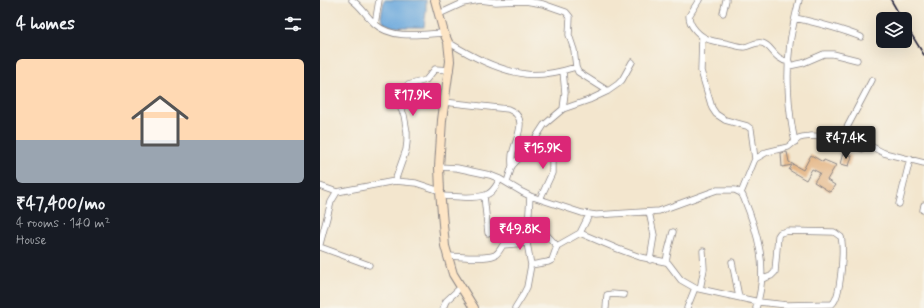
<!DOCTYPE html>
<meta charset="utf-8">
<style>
:root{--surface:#171b24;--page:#242831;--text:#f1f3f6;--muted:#9ea1a6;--line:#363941;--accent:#db2777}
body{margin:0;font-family:Mynerve,sans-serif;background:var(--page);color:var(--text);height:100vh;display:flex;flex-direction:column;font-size:15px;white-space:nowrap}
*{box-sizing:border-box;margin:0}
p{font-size:13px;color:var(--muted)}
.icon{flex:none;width:22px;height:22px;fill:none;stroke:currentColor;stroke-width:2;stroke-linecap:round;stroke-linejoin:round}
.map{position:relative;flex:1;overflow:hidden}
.sheet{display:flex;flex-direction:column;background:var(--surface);width:320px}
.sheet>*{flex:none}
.fabs{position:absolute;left:556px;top:12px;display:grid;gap:8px}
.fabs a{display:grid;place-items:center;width:36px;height:36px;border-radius:6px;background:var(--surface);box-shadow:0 4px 16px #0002;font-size:20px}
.price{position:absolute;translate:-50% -34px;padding:0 9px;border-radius:4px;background:var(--accent);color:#fff;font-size:13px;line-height:26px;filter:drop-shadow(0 1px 2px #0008)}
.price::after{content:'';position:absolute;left:50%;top:24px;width:12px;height:9px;margin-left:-6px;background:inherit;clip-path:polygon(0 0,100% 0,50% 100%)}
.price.on{background:#222;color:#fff}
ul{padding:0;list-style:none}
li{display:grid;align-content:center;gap:8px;height:212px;padding:0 16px}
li+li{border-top:1px solid var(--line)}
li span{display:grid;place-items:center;height:124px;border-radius:6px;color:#555}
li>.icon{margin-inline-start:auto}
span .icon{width:72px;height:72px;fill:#fffc;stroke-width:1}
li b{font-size:17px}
h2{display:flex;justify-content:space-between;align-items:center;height:48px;padding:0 16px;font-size:17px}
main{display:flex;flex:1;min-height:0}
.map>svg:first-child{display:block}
.water{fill:#6ca9dd;stroke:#47668c}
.building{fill:#e4b381}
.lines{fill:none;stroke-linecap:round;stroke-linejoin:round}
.street-casing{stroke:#8a8484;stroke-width:7}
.secondary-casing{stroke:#8a8484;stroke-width:10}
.street{stroke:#fff;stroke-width:5.5}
.secondary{stroke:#fde5c5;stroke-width:8}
.rail{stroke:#22223b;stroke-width:1.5}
</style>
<main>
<section class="sheet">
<h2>4 homes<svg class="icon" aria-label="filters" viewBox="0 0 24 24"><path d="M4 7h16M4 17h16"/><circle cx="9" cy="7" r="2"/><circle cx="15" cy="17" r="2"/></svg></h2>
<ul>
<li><span style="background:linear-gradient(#ffd9b3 65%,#9aa5b1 0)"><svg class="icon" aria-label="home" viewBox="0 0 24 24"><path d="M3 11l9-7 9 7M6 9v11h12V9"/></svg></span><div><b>₹47,400/mo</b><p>4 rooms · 140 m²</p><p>House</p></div></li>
</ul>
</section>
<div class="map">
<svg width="604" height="308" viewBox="0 0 604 308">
<rect width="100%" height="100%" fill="#f7f3e8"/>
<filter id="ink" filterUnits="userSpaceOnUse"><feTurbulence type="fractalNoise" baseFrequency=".025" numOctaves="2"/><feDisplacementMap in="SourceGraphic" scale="8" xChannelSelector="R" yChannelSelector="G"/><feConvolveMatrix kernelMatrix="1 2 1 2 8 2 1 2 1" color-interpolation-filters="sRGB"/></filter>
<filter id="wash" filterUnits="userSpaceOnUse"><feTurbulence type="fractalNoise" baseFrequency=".012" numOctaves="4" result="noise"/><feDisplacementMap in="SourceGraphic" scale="16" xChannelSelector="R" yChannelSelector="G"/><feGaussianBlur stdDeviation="0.9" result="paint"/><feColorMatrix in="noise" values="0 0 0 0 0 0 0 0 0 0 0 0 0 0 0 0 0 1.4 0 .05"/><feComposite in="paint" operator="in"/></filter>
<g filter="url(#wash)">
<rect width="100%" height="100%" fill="#f3e6ce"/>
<!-- water -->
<path class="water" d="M64 0H106V12L104 27H73L64 23 61 17Z"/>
<g id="blocks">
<!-- building -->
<path class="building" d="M527 140 533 142 544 148 543 152 536 150 537 147 526 144Z
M467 152 469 162 483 170 491 155 503 162 504 160 516 165 507 180 515 185 510 192 494 182 500 173 492 169 486 180 469 170 472 165 462 167 461 153Z
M523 153 532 156 529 166 520 164Z"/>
</g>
</g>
<g filter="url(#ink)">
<use href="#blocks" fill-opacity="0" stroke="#8a8484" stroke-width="1"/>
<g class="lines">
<defs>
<path id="street" d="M32 0C41 6 47 17 55 24 73 40 103 34 124 33
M379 0 369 16C369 26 380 37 390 40 395 42 400 42 405 43 411 44 417 47 424 47 430 47 435 41 442 43 452 45 453 59 469 62
M403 13 406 0
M119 14 143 3 160 0 176 2 205 1 223 4 246 12 250 17 249 35 254 50 256 67 258 72 288 91
M475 18C498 23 519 28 541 37
M55 24 59 0
M382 36 381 71 392 108 396 114 405 120 427 126 431 129 435 159
M128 42C151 56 177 70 205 74 221 76 240 72 256 67
M469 66 483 63 504 54H513L537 60
M243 71 245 93 243 109
M124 102 188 109C209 117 197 136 193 151 191 156 192 161 192 166
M523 135 552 80
M475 142C468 111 466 74 470 43 472 28 476 14 479 0
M211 145 231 154 232 156V173L220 199
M119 167 137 168 170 175 180 179 202 192 210 196 262 213 276 215 339 211 397 190H415L421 193 423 196C438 232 449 270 436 308
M75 181 86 150 87 142V132L84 115 79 105 78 98 83 89 88 85 106 80 115 69 130 70
M187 182 192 166 211 145 224 125 243 109 269 100 288 91 298 84 302 80 312 62
M0 186 17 192
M421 193 435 159 447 152 468 147 479 138 483 137 492 136 508 137 523 135 535 138 564 153 604 163
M120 196C133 196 157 200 168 194 174 191 177 184 180 179
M164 196 168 233
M579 204 590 159
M603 210 604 205
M329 212 334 235 330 260
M208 224 223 231 237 246
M260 233 298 249 320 257 346 262 348 263 361 280 375 288 367 308
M0 244 11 202 17 192 75 181 96 183 120 191
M0 247 49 265
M127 256C140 256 163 260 175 255 179 253 180 249 183 245L207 243
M346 262 348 251 353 232
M412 262 419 297
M211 265 228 262 232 260 237 246 260 233 269 215
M375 288 439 302 467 305 512 304C521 298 524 248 521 237L514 232 467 231 460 233 458 236 455 272 451 276 442 279
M380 289 384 269 383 251
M123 308 126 301 140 288
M195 308 203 295 207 287 211 265 207 243 210 196
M286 308 287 295 292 294 304 295"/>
<path id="secondary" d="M115 0 124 33 128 42 130 61 122 120 119 167 120 191 125 246 133 274 154 308"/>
</defs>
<!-- street casing -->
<use href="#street" class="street-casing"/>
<!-- secondary casing -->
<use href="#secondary" class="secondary-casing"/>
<!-- street -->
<use href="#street" class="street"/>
<!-- secondary -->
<use href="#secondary" class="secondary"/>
<!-- rail -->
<path class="rail" d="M571 0 582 19
M585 24 604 55"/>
</g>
</g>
</svg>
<div class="fabs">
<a><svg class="icon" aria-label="layers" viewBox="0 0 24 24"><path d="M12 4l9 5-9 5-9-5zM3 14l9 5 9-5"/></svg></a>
</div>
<b class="price" style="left:93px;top:117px">₹17.9K</b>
<b class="price on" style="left:526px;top:160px">₹47.4K</b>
<b class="price" style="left:223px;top:170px">₹15.9K</b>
<b class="price" style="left:200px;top:251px">₹49.8K</b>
</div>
</main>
